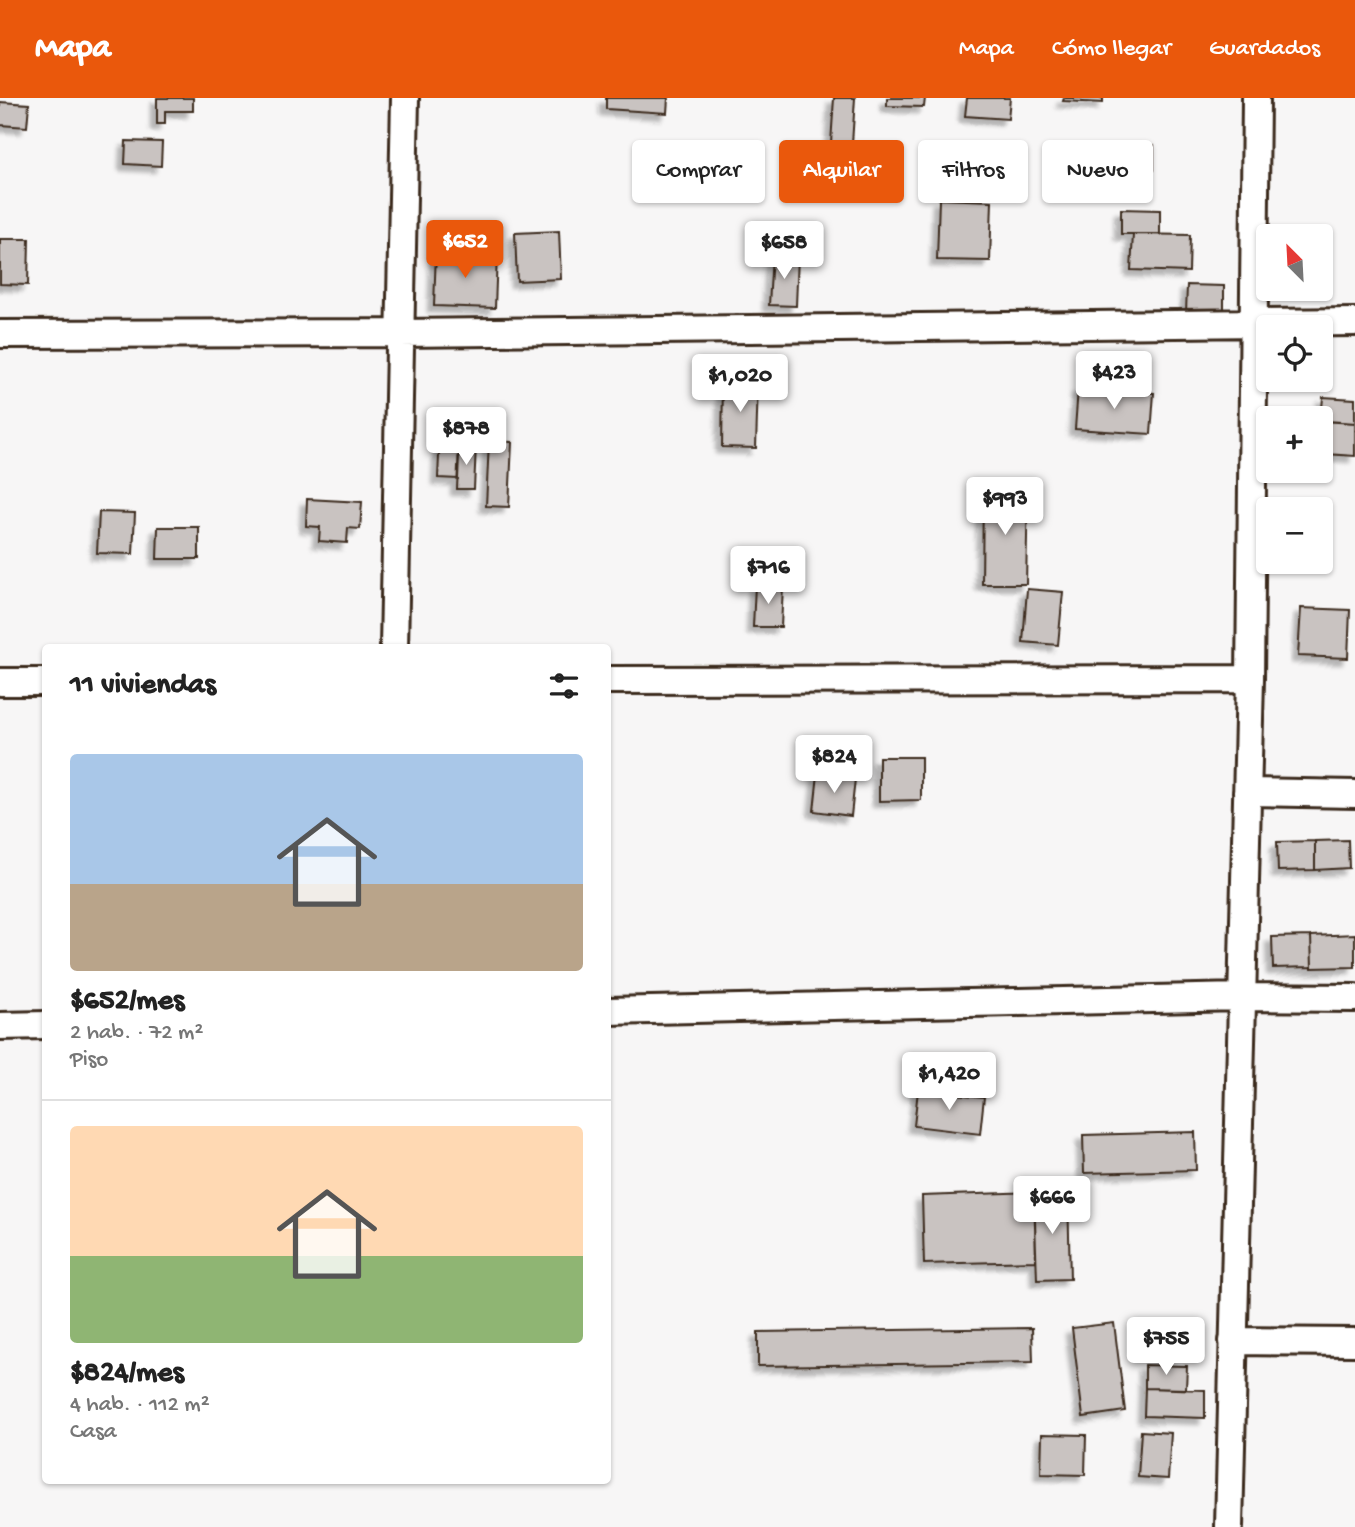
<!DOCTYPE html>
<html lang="es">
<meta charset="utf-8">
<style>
:root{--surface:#fff;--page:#f6f6f6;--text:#222;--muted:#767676;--line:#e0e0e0;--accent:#ea580c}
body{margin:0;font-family:"Gochi Hand",sans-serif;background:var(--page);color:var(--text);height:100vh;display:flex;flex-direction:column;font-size:26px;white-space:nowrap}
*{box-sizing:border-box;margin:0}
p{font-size:23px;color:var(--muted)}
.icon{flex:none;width:38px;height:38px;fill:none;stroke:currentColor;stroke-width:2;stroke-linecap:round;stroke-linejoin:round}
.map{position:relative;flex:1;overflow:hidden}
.panel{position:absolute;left:42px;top:546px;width:569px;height:840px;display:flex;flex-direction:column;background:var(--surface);border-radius:7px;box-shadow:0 2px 5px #0004}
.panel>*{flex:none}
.banner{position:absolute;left:632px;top:42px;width:618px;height:63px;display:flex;gap:14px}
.needle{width:46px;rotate:336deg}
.buttons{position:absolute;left:1256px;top:126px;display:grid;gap:14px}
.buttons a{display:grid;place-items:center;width:77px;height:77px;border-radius:7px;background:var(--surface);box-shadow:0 2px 5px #0004;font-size:35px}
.price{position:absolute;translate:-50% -60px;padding:0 16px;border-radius:7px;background:#fff;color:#222;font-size:23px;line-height:46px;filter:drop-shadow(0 2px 4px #0008)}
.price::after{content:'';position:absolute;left:50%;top:42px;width:21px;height:16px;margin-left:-10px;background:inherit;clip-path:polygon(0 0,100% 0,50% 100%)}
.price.on{background:var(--accent);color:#fff}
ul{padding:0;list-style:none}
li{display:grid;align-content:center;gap:14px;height:371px;padding:0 28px}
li+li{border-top:2px solid var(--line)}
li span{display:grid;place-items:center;height:217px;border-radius:7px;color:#555}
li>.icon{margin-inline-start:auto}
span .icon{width:126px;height:126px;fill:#fffc;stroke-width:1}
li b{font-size:30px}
h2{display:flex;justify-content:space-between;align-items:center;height:84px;padding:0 28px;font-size:30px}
.chip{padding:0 24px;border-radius:7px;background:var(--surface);box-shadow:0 2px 5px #0004;font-size:24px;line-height:63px}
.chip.on{background:var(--accent);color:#fff}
header{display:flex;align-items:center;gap:42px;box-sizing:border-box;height:98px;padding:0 35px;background:var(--accent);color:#fff}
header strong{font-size:33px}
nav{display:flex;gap:38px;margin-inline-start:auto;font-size:24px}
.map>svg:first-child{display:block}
.building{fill:#c9c3c1;stroke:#3b2a1e;stroke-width:2;filter:url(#shadow)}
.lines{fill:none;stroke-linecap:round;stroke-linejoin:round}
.minor-casing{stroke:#3b2a1e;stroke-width:32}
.minor{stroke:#fff;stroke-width:26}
</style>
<header>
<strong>Mapa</strong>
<nav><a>Mapa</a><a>Cómo llegar</a><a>Guardados</a></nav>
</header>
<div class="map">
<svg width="1355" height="1429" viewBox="0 0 1355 1429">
<defs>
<filter id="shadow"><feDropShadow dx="-6" dy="6" stdDeviation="2" flood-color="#0004"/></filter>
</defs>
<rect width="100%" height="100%" fill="#f7f6f6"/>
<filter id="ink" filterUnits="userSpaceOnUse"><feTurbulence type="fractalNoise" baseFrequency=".0143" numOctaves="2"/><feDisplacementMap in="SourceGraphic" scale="14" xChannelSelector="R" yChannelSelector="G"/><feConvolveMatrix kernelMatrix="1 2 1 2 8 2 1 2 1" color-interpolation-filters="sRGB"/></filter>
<g filter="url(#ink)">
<!-- building -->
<path class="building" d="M157 0H193V13H165V26H157Z
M606 0H668L667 15 606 11Z
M834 0H855L852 46 831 45Z
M887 0H925L924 9 887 8Z
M967 0H1010L1008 21 965 18Z
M1064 0H1103V5L1063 3Z
M0 4 29 6 27 29 0 27Z
M126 43 162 44 161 68 125 66Z
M1101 47H1154V72L1101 71Z
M939 101 992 103 990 163 937 162Z
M1121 111 1160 112V136H1121Z
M559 133 561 181 517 183 515 135Z
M1133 136 1190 137 1189 174 1131 172Z
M0 141H29L28 187 0 186Z
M436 153 497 156 495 210 434 208Z
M772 157 798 158 796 208 769 207Z
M1187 187 1224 188V216L1186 215Z
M723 283H758L756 350 722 349Z
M1078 290 1154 295 1151 336 1075 331Z
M1323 299 1355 301V325L1321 323Z
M1327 323 1355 325V358L1326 356Z
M440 335 460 336 458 381 438 380Z
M489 343 512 344 509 409 486 408Z
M459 346 476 347 474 391H457Z
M983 392H1028L1026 486H982Z
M307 401 362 404 360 431 348 430 347 445 319 443 320 429 306 428Z
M99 414 135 415 133 456 97 455Z
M158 429H199V461H157Z
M755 487 783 488 781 529H753Z
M1027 491 1063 494 1058 547 1023 544Z
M1301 510 1350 512 1348 560 1298 558Z
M879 659H921V702L879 703Z
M818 676 855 681 851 718 814 713Z
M1348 742 1349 770 1315 772V743Z
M1315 743V772L1278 773 1277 744Z
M1355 836V869L1312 870 1311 838Z
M1311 838 1312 869 1273 870 1272 839Z
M918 992 984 999 980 1036 914 1028Z
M1195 1034 1196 1072 1084 1075 1083 1037Z
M1034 1094H1068L1070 1181 1037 1182Z
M1034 1094 1036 1163 924 1166 922 1098Z
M1114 1225 1125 1313 1083 1319 1072 1230Z
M1032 1230 1033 1264 758 1268V1234Z
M1145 1267 1187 1268 1186 1291 1145 1290Z
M1145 1290 1205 1292V1320L1144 1318Z
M1141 1333 1171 1335 1168 1381 1138 1379Z
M1042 1336 1086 1337 1085 1377 1041 1376Z"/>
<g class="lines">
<defs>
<path id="minor" d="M0 236 400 235 1355 224
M394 550 405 0
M607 582 1250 581
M0 584H46
M1247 694 1355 696
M607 913 1242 899 1355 900
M0 928 46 927
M1233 1243 1355 1244
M1229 1429 1250 581 1256 0"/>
</defs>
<!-- minor casing -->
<use href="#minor" class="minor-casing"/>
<!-- minor -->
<use href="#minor" class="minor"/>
</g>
</g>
</svg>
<div class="buttons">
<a><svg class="needle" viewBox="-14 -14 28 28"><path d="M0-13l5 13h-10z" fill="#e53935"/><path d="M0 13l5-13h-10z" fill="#767676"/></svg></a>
<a><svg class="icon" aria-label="locate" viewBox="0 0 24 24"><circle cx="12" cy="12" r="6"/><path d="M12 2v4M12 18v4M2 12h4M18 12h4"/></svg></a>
<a>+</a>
<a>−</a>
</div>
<b class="price on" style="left:465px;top:182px">$652</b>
<b class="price" style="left:784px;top:183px">$658</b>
<b class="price" style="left:1114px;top:313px">$423</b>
<b class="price" style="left:740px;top:316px">$1,020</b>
<b class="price" style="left:466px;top:369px">$878</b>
<b class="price" style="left:1005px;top:439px">$993</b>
<b class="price" style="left:768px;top:508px">$716</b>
<b class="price" style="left:834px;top:697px">$824</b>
<b class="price" style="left:949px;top:1014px">$1,420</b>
<b class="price" style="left:1052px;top:1138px">$666</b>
<b class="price" style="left:1166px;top:1279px">$755</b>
<div class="banner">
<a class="chip">Comprar</a>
<a class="chip on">Alquilar</a>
<a class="chip">Filtros</a>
<a class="chip">Nuevo</a>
</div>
<section class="panel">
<h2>11 viviendas<svg class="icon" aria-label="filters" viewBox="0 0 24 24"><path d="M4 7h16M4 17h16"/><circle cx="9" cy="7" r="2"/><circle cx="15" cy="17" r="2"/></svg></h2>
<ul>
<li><span style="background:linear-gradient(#a9c7e8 60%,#b9a48a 0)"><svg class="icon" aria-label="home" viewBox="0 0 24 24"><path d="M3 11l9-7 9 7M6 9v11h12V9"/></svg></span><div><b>$652/mes</b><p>2 hab. · 72 m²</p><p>Piso</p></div></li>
<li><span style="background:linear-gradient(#ffd9b3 60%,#8fb573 0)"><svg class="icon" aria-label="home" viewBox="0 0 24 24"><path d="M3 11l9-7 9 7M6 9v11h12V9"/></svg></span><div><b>$824/mes</b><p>4 hab. · 112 m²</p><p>Casa</p></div></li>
</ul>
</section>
</div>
